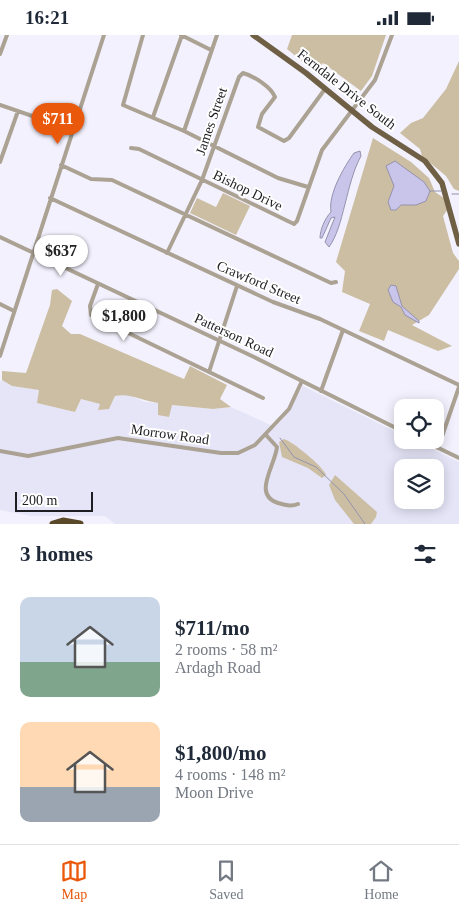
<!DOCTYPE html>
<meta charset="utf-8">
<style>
:root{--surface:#fff;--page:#f2f2f3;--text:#1f2937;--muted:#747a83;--line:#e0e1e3;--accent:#ea580c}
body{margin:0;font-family:"Times New Roman",serif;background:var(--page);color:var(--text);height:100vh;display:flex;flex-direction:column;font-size:19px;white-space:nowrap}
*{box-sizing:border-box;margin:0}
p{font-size:16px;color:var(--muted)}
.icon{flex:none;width:28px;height:28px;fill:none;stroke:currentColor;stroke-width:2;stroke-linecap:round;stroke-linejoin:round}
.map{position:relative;height:489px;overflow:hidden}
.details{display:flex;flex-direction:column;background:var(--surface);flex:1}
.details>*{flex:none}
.tools{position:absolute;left:394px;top:364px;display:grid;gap:10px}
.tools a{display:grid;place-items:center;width:50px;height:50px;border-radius:10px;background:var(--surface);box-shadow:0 2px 12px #0003;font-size:25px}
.scale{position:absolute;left:15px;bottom:12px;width:78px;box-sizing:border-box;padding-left:5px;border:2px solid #1e1e22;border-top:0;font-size:14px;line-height:18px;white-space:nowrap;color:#1e1e22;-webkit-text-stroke:4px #fff;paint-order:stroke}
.price{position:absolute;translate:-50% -42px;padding:0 11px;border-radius:18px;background:#fff;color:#222;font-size:16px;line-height:32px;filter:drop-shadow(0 1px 2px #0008)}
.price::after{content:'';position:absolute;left:50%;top:30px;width:15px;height:11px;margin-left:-8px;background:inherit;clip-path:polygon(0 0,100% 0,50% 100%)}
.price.current{background:var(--accent);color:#fff}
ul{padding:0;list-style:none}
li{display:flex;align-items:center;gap:15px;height:125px;padding:0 20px}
li span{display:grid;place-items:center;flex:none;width:140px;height:100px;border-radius:10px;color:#555}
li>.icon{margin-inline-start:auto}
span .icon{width:60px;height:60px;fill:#fffc;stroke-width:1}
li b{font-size:21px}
h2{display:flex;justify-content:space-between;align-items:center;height:60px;padding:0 20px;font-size:21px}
.status{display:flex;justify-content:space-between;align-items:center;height:35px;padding:0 25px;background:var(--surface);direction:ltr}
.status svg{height:14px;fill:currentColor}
.menu{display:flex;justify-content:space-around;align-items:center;height:70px;border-top:1px solid var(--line);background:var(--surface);font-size:14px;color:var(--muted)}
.menu a{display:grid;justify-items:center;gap:2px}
.menu .current{color:var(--accent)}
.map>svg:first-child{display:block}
.built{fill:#e6e5f8;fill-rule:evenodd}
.green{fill:#ccbea2}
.water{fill:#c8c4ea;stroke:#9592ae}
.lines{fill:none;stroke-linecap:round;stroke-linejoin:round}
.stream{stroke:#9592ae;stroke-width:1}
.minor{stroke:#aba293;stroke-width:4}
.major{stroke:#6f6045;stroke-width:5.5}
.highway{stroke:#594929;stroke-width:7}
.labels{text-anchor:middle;stroke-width:4;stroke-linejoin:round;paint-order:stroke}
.street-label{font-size:14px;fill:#1e1e22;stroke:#fff}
</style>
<div class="status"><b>16:21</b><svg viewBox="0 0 49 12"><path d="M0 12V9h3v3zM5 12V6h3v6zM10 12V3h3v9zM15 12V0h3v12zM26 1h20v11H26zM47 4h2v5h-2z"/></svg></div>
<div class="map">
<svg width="459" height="489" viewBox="0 0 459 489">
<rect width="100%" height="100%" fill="#f2f1fd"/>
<!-- built -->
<path class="built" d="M2 345 12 351 39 355 38 368 75 377 81 364 100 369 109 374 115 361 126 359 145 367 158 368 159 380 171 370 213 374 231 372 275 392 284 383 303 351 402 400V405H413L459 427V489H115L105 481H31L0 475V347ZM402 432H435V465H402Z"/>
<!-- green -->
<path class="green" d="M292 0H386L372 41 361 56 323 28 315 37 287 14Z
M459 26V156L454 154 446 141 422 121 420 114 400 98 411 88 423 83 446 54Z
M373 103 411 127 429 143 435 157 444 163 448 174 443 181 453 218 459 226V234L429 280 412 290 452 311 438 316 388 295 384 306 359 296 370 269 342 257 345 236 336 227Z
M223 158 250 171 236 200 190 178 197 163 216 172Z
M57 254 72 266 62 291 71 299H80L184 344 190 331 227 350 220 364 231 372 213 374 172 370 169 382 158 380V368C142 366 131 358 115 361L109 374 98 375 100 369 81 364 75 377 37 368 39 355 12 351 2 345V336L26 338 50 270 52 255Z
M284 404C292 406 324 432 326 440L322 443 308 433 282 422 279 407Z
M335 440 377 477 376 482 371 489H354L335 465 329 450Z"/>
<!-- water -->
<path class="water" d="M360 116 361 121C346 148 344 192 329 212L325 207 335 182 331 183 322 203H320C320 195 325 183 331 177 328 159 344 132 354 118Z
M395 126 424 147 430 156 426 166 416 170H401L396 175H391L388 167 394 151 386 131Z
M391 250 396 251 402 271 419 286V288L405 280 401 272 393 267 388 255Z"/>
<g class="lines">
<!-- stream -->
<path class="stream" d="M430 156H441
M452 159H459
M280 403 294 422 316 432 344 459 365 489"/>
<!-- minor -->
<path class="minor" d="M143 0 123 70 184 96 278 143 308 152
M181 0 211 15
M0 19 7 0
M0 70 73 95
M153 82 182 0
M184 96 217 0
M131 113 139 114 294 189 297 186 322 115 375 45 392 0
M0 127 18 76
M61 130 91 144 112 145 331 248 336 247
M50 163 273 267 320 284 459 350
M0 202 254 322 402 396
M167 218 202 145 239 42 243 38C254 41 271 52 275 62L262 79 258 92 284 106 289 103 325 54
M98 249 90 271 91 280 263 363
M0 269 14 276
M0 321 104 0
M209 337 237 251
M321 356 343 295
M266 400 277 412C275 431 252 460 278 468 286 470 291 472 298 469
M422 405 459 423
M438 413 459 352
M0 416 28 421 118 403 221 418H238L255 410 289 374 302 346"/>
<!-- major -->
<path class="major" d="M253 0 306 38 372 92 425 126 442 148 459 209"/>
<!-- highway -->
<path class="highway" d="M53 489 63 486 80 489"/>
</g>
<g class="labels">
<!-- street labels -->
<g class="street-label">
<text transform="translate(347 54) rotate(38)" y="5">Ferndale Drive South</text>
<text transform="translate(211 86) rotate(-71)" y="5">James Street</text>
<text transform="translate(248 155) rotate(26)" y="5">Bishop Drive</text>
<text transform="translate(259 247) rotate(23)" y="5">Crawford Street</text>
<text transform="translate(234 300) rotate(25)" y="5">Patterson Road</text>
<text transform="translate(170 399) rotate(8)" y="5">Morrow Road</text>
</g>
</g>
</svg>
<div class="tools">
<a><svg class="icon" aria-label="locate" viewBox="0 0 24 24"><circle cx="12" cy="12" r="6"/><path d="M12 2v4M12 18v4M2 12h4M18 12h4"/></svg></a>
<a><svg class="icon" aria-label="layers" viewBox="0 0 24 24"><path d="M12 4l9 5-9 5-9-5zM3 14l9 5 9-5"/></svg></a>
</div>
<div class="scale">200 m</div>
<b class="price current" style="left:58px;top:110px">$711</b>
<b class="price" style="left:61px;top:242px">$637</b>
<b class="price" style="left:124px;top:307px">$1,800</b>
</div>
<section class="details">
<h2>3 homes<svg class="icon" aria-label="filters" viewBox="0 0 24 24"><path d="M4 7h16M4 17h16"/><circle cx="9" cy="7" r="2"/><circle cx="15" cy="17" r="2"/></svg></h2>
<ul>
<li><span style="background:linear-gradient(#c9d6e8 65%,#7fa58c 0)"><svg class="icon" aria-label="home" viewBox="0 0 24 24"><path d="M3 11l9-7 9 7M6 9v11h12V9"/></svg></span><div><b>$711/mo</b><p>2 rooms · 58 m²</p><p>Ardagh Road</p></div></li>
<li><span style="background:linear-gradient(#ffd9b3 65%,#9aa5b1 0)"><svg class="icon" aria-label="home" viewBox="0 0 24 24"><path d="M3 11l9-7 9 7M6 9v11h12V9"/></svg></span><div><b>$1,800/mo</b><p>4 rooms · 148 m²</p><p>Moon Drive</p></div></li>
</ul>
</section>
<nav class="menu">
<a class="current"><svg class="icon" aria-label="map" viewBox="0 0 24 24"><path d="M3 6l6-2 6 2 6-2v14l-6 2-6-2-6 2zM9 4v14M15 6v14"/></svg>Map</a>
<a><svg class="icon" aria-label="saved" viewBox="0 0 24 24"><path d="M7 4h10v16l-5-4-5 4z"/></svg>Saved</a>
<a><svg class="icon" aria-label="home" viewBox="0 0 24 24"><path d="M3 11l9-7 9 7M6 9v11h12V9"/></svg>Home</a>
</nav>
